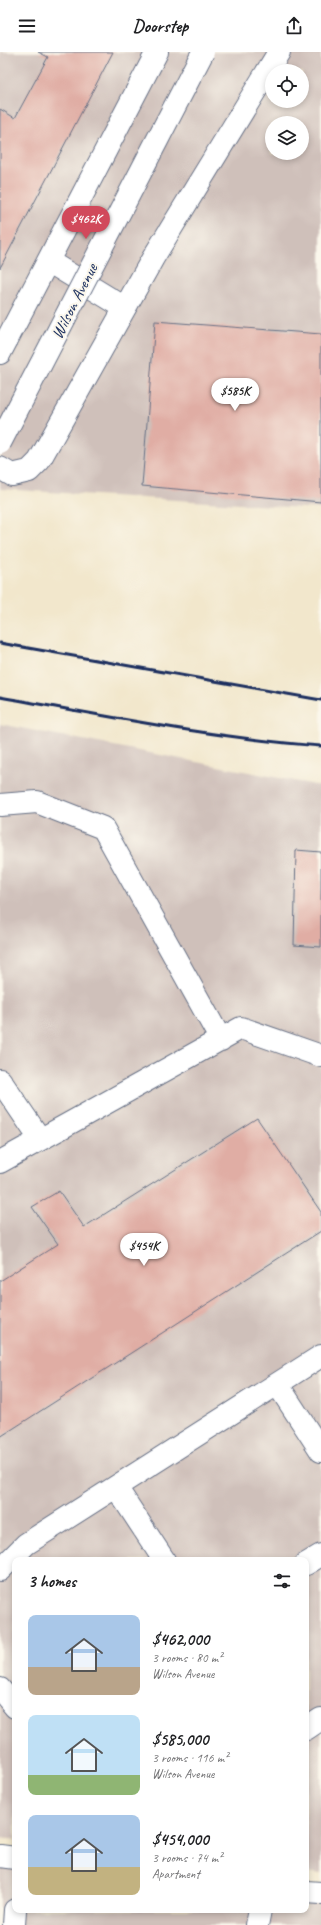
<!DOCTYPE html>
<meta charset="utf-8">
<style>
:root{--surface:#fff;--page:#f2f2f2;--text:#202124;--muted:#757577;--accent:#d1495b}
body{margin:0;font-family:Caveat,sans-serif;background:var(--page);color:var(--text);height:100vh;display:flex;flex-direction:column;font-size:15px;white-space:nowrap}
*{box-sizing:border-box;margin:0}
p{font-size:13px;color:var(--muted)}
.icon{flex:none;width:22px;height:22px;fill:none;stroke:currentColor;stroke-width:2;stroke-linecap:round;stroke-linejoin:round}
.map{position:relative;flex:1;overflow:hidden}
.sheet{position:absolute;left:12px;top:1505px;width:297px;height:356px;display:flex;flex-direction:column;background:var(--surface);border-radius:8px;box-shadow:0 2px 6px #0003}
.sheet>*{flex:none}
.tools{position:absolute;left:265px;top:12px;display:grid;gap:8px}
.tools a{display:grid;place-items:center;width:44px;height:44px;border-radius:50%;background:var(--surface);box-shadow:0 2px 6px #0003;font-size:20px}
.price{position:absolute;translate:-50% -34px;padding:0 9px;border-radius:14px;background:#fff;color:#222;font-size:13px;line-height:26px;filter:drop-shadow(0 1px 2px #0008)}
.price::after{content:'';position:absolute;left:50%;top:24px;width:12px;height:9px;margin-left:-6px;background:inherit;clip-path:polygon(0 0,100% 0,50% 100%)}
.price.on{background:var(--accent);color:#fff}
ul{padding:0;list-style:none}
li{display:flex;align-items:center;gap:12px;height:100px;padding:0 16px}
li span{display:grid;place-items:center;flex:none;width:112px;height:80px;border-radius:8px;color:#555}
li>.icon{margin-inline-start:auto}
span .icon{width:48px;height:48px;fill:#fffc;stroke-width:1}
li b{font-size:17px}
h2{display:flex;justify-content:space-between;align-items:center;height:48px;padding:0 16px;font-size:17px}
header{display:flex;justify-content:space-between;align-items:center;height:52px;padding:0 16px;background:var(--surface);font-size:18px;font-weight:700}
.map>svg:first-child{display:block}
.industrial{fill:#cfc0ba;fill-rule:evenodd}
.building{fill:#e0ada4}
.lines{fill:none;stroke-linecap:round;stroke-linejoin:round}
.minor-casing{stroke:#666f84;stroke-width:24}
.minor{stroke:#fff;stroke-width:22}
.rail{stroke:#1b2f5e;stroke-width:3}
.major-bridge-casing{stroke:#666f84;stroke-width:24;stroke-linecap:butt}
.major-bridge{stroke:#fff;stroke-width:22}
.labels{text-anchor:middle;stroke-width:4;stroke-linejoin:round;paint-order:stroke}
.street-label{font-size:17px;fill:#1b2f5e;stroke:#fbf7ec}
</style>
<header><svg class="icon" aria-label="menu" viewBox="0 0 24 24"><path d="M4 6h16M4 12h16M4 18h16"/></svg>Doorstep<svg class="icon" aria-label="share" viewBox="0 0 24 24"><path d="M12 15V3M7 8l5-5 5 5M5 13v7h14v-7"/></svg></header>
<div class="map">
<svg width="321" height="1873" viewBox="0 0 321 1873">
<rect width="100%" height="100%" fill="#fbf7ec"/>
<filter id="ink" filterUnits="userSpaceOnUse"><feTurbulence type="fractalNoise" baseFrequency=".025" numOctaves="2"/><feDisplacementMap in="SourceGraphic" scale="8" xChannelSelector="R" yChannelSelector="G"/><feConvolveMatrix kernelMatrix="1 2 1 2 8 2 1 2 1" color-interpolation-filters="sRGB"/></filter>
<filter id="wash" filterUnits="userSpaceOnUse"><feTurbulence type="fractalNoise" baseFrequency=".012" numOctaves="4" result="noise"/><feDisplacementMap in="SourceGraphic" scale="16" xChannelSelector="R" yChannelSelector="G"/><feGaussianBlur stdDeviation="0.9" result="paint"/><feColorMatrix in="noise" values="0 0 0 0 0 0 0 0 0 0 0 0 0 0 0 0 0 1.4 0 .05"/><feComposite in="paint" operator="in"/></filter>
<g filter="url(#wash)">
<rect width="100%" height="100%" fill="#f2e7cc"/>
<!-- industrial -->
<path class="industrial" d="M0 0H321V457L0 437ZM272 19H302V49H272ZM272 71H302V101H272Z
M0 672 321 734V1822L306 1820V1508H15V1788L0 1786Z
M0 1797 15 1799V1858H306V1839L321 1841V1873H0Z"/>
<g id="blocks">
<!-- building -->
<path class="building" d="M38 0H113L0 216V57L15 66 48 5Z
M155 269 321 282V450L142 434Z
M296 798 321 800V895L294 893Z
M257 1066 321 1160V1179L0 1385V1229L58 1192 32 1155 59 1139 84 1175Z"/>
</g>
</g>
<g filter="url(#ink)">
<use href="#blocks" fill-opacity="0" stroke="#666f84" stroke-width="1"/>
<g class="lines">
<defs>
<path id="minor" d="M48 209 125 256
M0 301 157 0
M0 416 12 423 29 419 39 409 153 206 279 0
M0 753 37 750 103 776 221 988
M0 1028 40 1087
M0 1110 241 976 321 1004
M278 1333 321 1399
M116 1435 164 1508
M306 1512 321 1503
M0 1518 26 1492 321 1304
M0 1637 15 1655
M306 1677 321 1667
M0 1804 15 1806
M306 1840 321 1841
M14 1873 15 1858
M257 1873 260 1858"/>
</defs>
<!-- minor casing -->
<use href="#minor" class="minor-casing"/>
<!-- minor -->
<use href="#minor" class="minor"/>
<!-- rail -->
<path class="rail" d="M0 591 321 648
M0 645C107 664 213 686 321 694"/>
<defs>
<path id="major-bridge" d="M0 391 203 0"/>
</defs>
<!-- major-bridge casing -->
<use href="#major-bridge" class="major-bridge-casing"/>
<!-- major-bridge -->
<use href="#major-bridge" class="major-bridge"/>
</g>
</g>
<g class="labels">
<!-- street labels -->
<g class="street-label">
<text transform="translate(74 249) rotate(-63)" y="6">Wilson Avenue</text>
</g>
</g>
</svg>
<div class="tools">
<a><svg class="icon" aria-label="locate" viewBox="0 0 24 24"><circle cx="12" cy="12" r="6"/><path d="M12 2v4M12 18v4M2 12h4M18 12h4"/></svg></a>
<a><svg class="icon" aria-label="layers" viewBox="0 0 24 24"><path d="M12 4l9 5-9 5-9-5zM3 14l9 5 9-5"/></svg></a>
</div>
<b class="price on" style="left:86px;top:188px">$462K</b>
<b class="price" style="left:235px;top:360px">$585K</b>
<b class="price" style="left:144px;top:1215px">$454K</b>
<section class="sheet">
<h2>3 homes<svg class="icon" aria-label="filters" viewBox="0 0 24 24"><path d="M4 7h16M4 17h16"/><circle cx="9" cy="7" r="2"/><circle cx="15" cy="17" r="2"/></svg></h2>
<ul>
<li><span style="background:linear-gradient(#a9c7e8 65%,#b9a48a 0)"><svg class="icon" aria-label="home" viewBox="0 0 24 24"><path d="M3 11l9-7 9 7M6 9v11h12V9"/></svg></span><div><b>$462,000</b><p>3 rooms · 80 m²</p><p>Wilson Avenue</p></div></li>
<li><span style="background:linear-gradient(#bfe0f5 75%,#8fb573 0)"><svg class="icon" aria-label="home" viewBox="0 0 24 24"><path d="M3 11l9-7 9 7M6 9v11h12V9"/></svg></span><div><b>$585,000</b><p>3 rooms · 116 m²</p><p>Wilson Avenue</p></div></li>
<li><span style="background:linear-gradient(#a9c7e8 65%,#c2b280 0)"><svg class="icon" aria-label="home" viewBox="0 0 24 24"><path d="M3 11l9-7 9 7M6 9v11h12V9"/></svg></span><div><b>$454,000</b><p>3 rooms · 74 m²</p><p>Apartment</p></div></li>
</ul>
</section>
</div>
